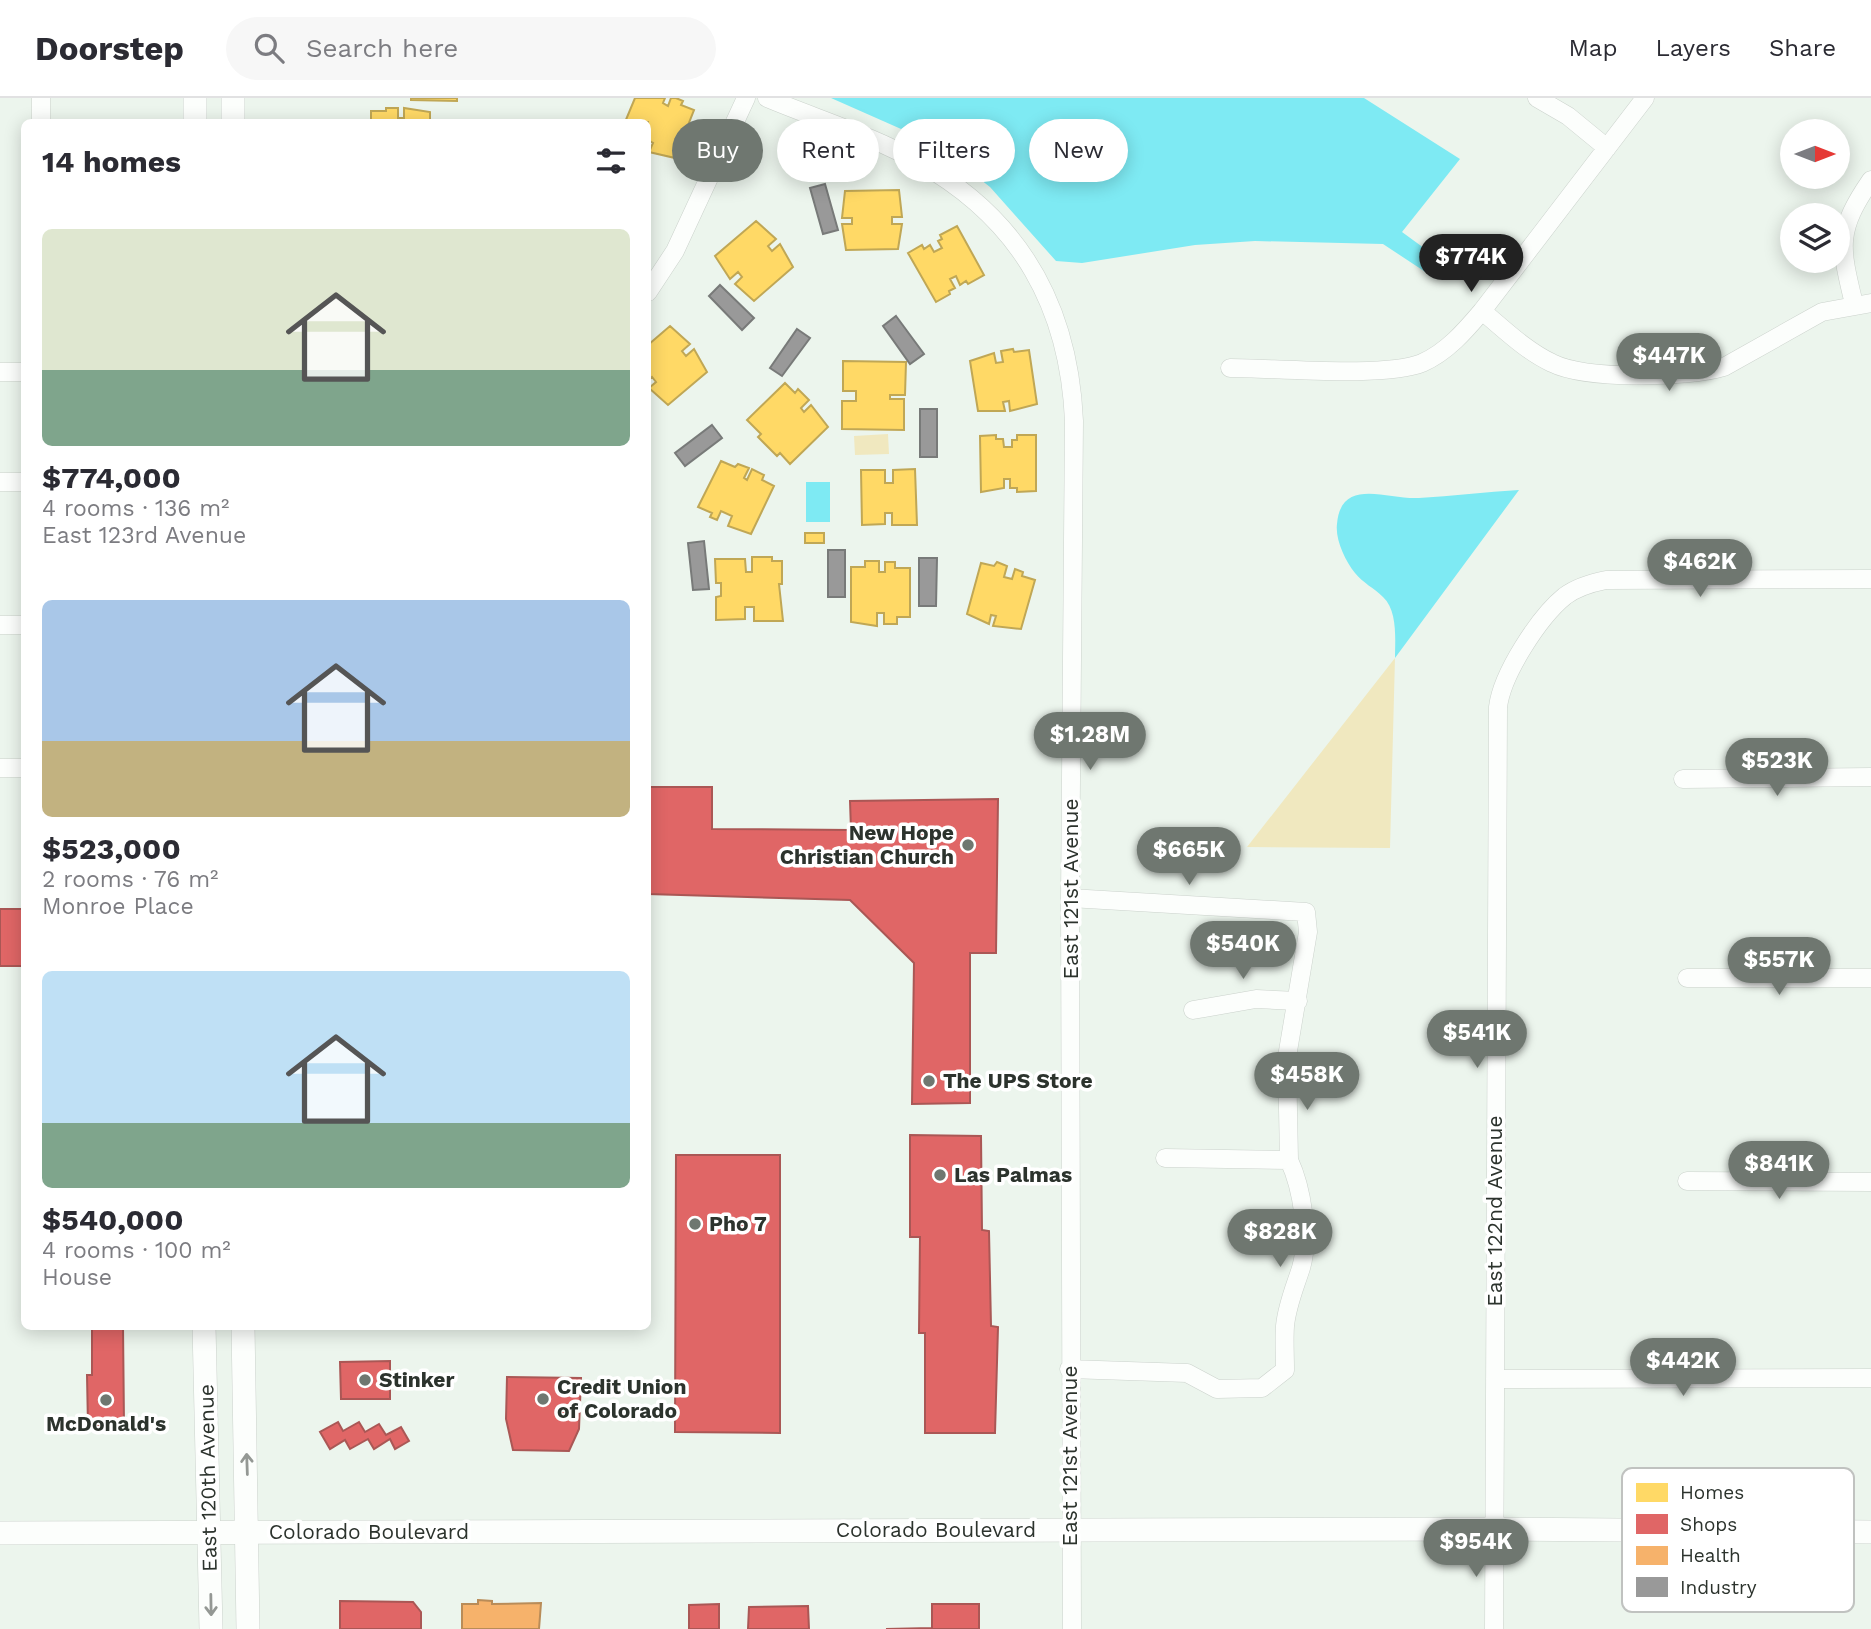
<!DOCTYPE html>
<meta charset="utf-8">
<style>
:root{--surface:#fff;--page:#f7f7f7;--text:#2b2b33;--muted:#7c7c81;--line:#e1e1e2;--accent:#6f7770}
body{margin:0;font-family:"Work Sans",sans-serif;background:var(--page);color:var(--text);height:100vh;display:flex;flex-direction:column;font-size:26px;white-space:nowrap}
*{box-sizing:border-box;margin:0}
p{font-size:23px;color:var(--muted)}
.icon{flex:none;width:38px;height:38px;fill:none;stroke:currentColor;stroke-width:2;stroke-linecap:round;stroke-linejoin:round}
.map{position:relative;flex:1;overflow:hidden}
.sheet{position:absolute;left:21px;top:21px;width:630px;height:1211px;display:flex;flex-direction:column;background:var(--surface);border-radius:10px;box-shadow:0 4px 18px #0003}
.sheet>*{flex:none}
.guide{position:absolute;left:672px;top:21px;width:665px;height:63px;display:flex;gap:14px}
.needle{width:46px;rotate:90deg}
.fabs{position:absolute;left:1780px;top:21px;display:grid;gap:14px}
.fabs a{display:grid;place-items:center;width:70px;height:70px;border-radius:50%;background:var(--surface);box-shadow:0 4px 18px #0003;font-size:35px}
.price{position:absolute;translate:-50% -60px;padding:0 16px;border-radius:24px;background:var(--accent);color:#fff;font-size:23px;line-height:46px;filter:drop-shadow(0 2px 4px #0008)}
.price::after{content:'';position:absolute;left:50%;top:42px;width:21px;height:16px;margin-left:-10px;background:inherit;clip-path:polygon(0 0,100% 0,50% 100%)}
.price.current{background:#222;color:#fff}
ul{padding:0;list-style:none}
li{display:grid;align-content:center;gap:14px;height:371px;padding:0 21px}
li span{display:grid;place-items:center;height:217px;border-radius:10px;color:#555}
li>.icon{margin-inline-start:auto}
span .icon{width:126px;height:126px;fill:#fffc;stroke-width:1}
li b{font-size:30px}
h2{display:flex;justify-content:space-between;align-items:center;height:84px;padding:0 21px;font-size:30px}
.pill{padding:0 24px;border-radius:32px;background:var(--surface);box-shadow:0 4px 18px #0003;font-size:24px;line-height:63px}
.pill.current{background:var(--accent);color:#fff}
header{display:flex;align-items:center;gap:42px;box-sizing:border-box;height:98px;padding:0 35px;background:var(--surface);border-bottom:2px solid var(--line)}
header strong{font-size:33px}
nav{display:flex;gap:38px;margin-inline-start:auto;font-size:24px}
.search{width:490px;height:63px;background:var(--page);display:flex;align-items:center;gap:18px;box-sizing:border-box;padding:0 24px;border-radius:38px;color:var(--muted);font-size:26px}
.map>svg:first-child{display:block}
.green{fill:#f0e8bf}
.water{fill:#7eeaf3}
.homes{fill:#ffd966;stroke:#c0a755;stroke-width:2}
.shops{fill:#e06666;stroke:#aa5755;stroke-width:2}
.health{fill:#f6b26b;stroke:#b98c58;stroke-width:2}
.industry{fill:#999;stroke:#787a79;stroke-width:2}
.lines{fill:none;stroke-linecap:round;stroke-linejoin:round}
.minor-casing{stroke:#cbd2cc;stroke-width:19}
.major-casing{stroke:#cbd2cc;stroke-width:24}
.minor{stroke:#fcfefc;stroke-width:18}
.major{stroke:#fcfefc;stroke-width:23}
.oneway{stroke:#949894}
.poi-dot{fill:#6f7770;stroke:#fff;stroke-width:2.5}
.labels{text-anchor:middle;stroke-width:7;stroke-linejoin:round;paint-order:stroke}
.poi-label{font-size:21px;font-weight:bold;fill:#2c332d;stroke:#fff;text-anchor:start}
.street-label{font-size:21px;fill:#2c332d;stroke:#fff}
.key{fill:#fff;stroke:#c0c2c0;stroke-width:2}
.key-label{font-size:19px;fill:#2c332d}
</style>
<header>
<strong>Doorstep</strong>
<div class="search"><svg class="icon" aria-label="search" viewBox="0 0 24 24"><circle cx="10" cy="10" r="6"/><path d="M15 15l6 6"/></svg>Search here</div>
<nav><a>Map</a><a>Layers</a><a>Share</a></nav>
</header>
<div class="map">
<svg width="1871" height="1531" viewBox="0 0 1871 1531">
<rect width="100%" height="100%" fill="#ecf5ed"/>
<!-- green -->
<path class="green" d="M888 336 889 356 855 357 854 338Z
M1395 560 1390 750 1247 749Z"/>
<!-- water -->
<path class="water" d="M831 0H1364L1460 61 1402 134 1465 180 1433 179 1383 146 1255 143 1195 147 1082 165 1056 163 990 89 935 46Z
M806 384H830V424H806Z
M1519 392 1395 560C1395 542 1398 513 1383 499 1374 490 1363 485 1355 475 1345 463 1335 441 1337 426 1341 378 1388 402 1419 400 1452 398 1486 394 1519 392Z"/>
<!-- homes -->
<path class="homes" d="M411 0H457V3L411 2Z
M635 0H665L663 5 668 8 671 0H676L683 3 681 7 694 12 675 60 649 54 653 45 648 42V24H625Z
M386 10H398V20H404V10L430 14V24H371V13H386Z
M899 92 902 119H892V126H902L898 151 846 152 842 126H852V120H842L845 93Z
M756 123 776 141 768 148 772 153 780 146 793 169 754 203 735 186 742 179 738 174 730 181 715 158Z
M957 128 984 177 968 186 966 183 960 187 956 178 950 181 955 190 949 193 950 196 936 204 908 155 922 147 924 151 930 147 934 154 942 150 938 143 942 141 940 137Z
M670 228 690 246 682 253 686 258 694 251 707 274 668 307 649 290 656 284 652 279 648 283V247Z
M1013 251 1014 254 1029 252 1037 306 1010 313 1009 303 1003 304 1005 313H978L970 263 994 255 996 265 1003 264 1001 253Z
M843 263 906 264 905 297H890V301H904V332L842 331V303H856V293H843Z
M785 285 795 295 798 291 809 302 801 310 804 314 811 307 828 329 790 366 780 355 777 358 758 339 761 336 747 322Z
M996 337V341H1003L1004 349H1012V342H1017V337H1036V393L1017 394V390H1010V381H1004V390L981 394 980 338Z
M721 363 735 369 738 366 749 370 744 380 747 382 752 371 764 377 762 382 774 388 751 436 728 428 732 418 721 413 717 422 710 419 712 415 698 409Z
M915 371 917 427H892V415H885V426L862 427 861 372H885V385H893V372Z
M805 435H824V445H805Z
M752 459H772V463H782V486H779L783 523H754V509H745V521L716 522V499L721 498V485H716L715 461H745L746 474H752Z
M865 463H879V474H885V464H895V470H910V519H897V526H884V515H877V528L851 524V469H865Z
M997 464 1007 468 1004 479 1012 481 1015 471 1023 474 1022 478 1035 482 1021 531 993 528 996 518 991 517 989 526 967 516 981 465 994 468Z"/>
<!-- shops -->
<path class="shops" d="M648 689H712V731L851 732 850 703 998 701 996 855H970V1005L912 1006 914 865 850 802 648 796Z
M0 811H24V868H0Z
M910 1037 981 1038 982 1132 989 1133 991 1228 998 1229 995 1335H925V1235H919L920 1139H910Z
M676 1057H780V1335L675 1334Z
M92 1228H123L124 1327 88 1328 87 1277H92Z
M390 1263V1301H341L340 1264Z
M507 1279 581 1280 579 1331 569 1353 513 1352 506 1321Z
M338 1324 343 1333 359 1324 365 1334 379 1326 386 1337 401 1329 409 1343 395 1351 390 1341 374 1351 368 1341 350 1351 345 1342 330 1351 320 1334Z
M340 1503 413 1504 421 1514V1531H340Z
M719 1506V1531H689V1507Z
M932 1506H979V1531H886L932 1530Z
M808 1508 809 1531H748L749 1509Z"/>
<!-- health -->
<path class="health" d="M478 1502 492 1503V1506L541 1505 539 1531H462V1506H478Z"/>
<!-- industry -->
<path class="industry" d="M825 86 838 132 823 136 810 90Z
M720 187 754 220 742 232 709 198Z
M896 218 924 256 910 266 883 228Z
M797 231 810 240 782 278 770 270Z
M920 311H937V359H920Z
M712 327 722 340 685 368 675 355Z
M704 443 709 491 693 492 688 445Z
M828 452H845V499H828Z
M919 460H937L936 508H919Z"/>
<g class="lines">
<defs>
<path id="minor" d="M767 0C817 21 873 38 920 65 1021 122 1069 209 1074 323L1070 800 1072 1531
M1537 0 1568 18 1607 50
M41 24V0
M648 194 675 153 746 0
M1854 206C1840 148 1836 133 1871 82
M1482 213C1504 231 1526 253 1552 265 1586 282 1688 280 1724 269L1822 214 1871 205
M1230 270C1275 270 1385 280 1422 265 1447 254 1465 233 1482 213L1645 0
M0 274H24
M0 384H24
M0 527H24
M0 670H24
M1683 681 1871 679
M1070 800 1306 814 1308 834 1287 959 1289 1062 1165 1060
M1687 880H1871
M1193 912 1256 901 1298 903
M1687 1083 1871 1084
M1069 1271 1187 1275 1217 1291 1262 1290 1285 1272C1285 1257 1284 1242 1285 1228 1287 1207 1295 1189 1301 1170 1310 1139 1302 1090 1289 1062
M1495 1281 1871 1280
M1494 1531 1498 609C1502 576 1539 519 1565 498 1577 489 1591 485 1606 482L1871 481"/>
<path id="major" d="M233 0V24
M195 24V0
M204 1228 211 1531
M243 1228 248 1531
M0 1435 1495 1431 1871 1434"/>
</defs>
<!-- minor casing -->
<use href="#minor" class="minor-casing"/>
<!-- major casing -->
<use href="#major" class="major-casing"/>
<!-- minor -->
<use href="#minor" class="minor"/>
<!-- major -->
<use href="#major" class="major"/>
</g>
<!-- one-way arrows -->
<defs><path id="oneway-shaft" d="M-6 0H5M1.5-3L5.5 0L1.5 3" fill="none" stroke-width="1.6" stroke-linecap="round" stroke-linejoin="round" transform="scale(1.75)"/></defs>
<g class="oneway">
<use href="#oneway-shaft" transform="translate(247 1366) rotate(-92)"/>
<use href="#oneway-shaft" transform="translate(211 1507) rotate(89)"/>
</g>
<!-- markers -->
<g class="poi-dot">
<circle cx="968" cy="747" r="7"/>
<circle cx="929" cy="983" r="7"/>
<circle cx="940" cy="1077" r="7"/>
<circle cx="695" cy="1126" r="7"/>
<circle cx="365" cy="1282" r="7"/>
<circle cx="543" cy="1301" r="7"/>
<circle cx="106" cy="1302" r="7"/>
</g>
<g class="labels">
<!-- poi labels -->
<g class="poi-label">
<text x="954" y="742" text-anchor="end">New Hope<tspan x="954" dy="24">Christian Church</tspan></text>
<text x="943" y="990">The UPS Store</text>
<text x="954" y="1084">Las Palmas</text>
<text x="709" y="1133">Pho 7</text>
<text x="379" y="1289">Stinker</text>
<text x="557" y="1296">Credit Union<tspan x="557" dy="24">of Colorado</tspan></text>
<text x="106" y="1333" text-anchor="middle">McDonald's</text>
</g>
<!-- street labels -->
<g class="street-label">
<text transform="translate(1071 791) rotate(-90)" y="7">East 121st Avenue</text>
<text transform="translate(1495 1113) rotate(-90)" y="7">East 122nd Avenue</text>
<text transform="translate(1070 1358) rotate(-90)" y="7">East 121st Avenue</text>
<text transform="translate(208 1380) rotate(-91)" y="7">East 120th Avenue</text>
<text x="936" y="1439">Colorado Boulevard</text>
<text x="369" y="1441">Colorado Boulevard</text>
</g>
</g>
<!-- legend -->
<rect x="1622" y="1370" width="232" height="144" rx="10" class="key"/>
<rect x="1636" y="1385" width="32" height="19" fill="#ffd966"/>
<rect x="1636" y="1416" width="32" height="20" fill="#e06666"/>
<rect x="1636" y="1448" width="32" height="19" fill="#f6b26b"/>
<rect x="1636" y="1479" width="32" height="20" fill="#999"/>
<g class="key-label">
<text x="1680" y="1401">Homes</text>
<text x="1680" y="1433">Shops</text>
<text x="1680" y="1464">Health</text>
<text x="1680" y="1496">Industry</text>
</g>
</svg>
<div class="fabs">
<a><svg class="needle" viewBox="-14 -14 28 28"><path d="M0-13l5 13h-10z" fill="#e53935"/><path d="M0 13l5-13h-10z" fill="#7c7c81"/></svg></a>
<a><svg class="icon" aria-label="layers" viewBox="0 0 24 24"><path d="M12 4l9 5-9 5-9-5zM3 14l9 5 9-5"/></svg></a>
</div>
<b class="price current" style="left:1471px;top:196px">$774K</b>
<b class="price" style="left:1669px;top:295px">$447K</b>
<b class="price" style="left:1700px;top:501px">$462K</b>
<b class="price" style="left:1090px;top:674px">$1.28M</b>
<b class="price" style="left:1777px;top:700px">$523K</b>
<b class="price" style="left:1189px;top:789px">$665K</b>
<b class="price" style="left:1243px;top:883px">$540K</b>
<b class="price" style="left:1779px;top:899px">$557K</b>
<b class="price" style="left:1477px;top:972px">$541K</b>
<b class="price" style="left:1307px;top:1014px">$458K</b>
<b class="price" style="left:1779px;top:1103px">$841K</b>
<b class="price" style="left:1280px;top:1171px">$828K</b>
<b class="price" style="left:1683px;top:1300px">$442K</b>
<b class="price" style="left:1476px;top:1481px">$954K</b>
<div class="guide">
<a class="pill current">Buy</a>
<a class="pill">Rent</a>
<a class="pill">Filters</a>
<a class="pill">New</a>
</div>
<section class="sheet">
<h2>14 homes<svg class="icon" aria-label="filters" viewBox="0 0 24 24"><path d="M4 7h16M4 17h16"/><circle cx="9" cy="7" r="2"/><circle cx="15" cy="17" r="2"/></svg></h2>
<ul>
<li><span style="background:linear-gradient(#dfe7d0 65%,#7fa58c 0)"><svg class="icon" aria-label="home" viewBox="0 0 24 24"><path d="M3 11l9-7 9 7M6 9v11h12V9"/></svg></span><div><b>$774,000</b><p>4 rooms · 136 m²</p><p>East 123rd Avenue</p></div></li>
<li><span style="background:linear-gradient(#a9c7e8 65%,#c2b280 0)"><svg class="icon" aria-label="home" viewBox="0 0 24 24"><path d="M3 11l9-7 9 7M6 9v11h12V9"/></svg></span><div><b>$523,000</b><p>2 rooms · 76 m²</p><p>Monroe Place</p></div></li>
<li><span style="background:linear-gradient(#bfe0f5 70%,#7fa58c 0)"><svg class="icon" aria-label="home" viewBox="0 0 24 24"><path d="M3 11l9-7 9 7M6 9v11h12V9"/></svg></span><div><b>$540,000</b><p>4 rooms · 100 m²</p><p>House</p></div></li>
</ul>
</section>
</div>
